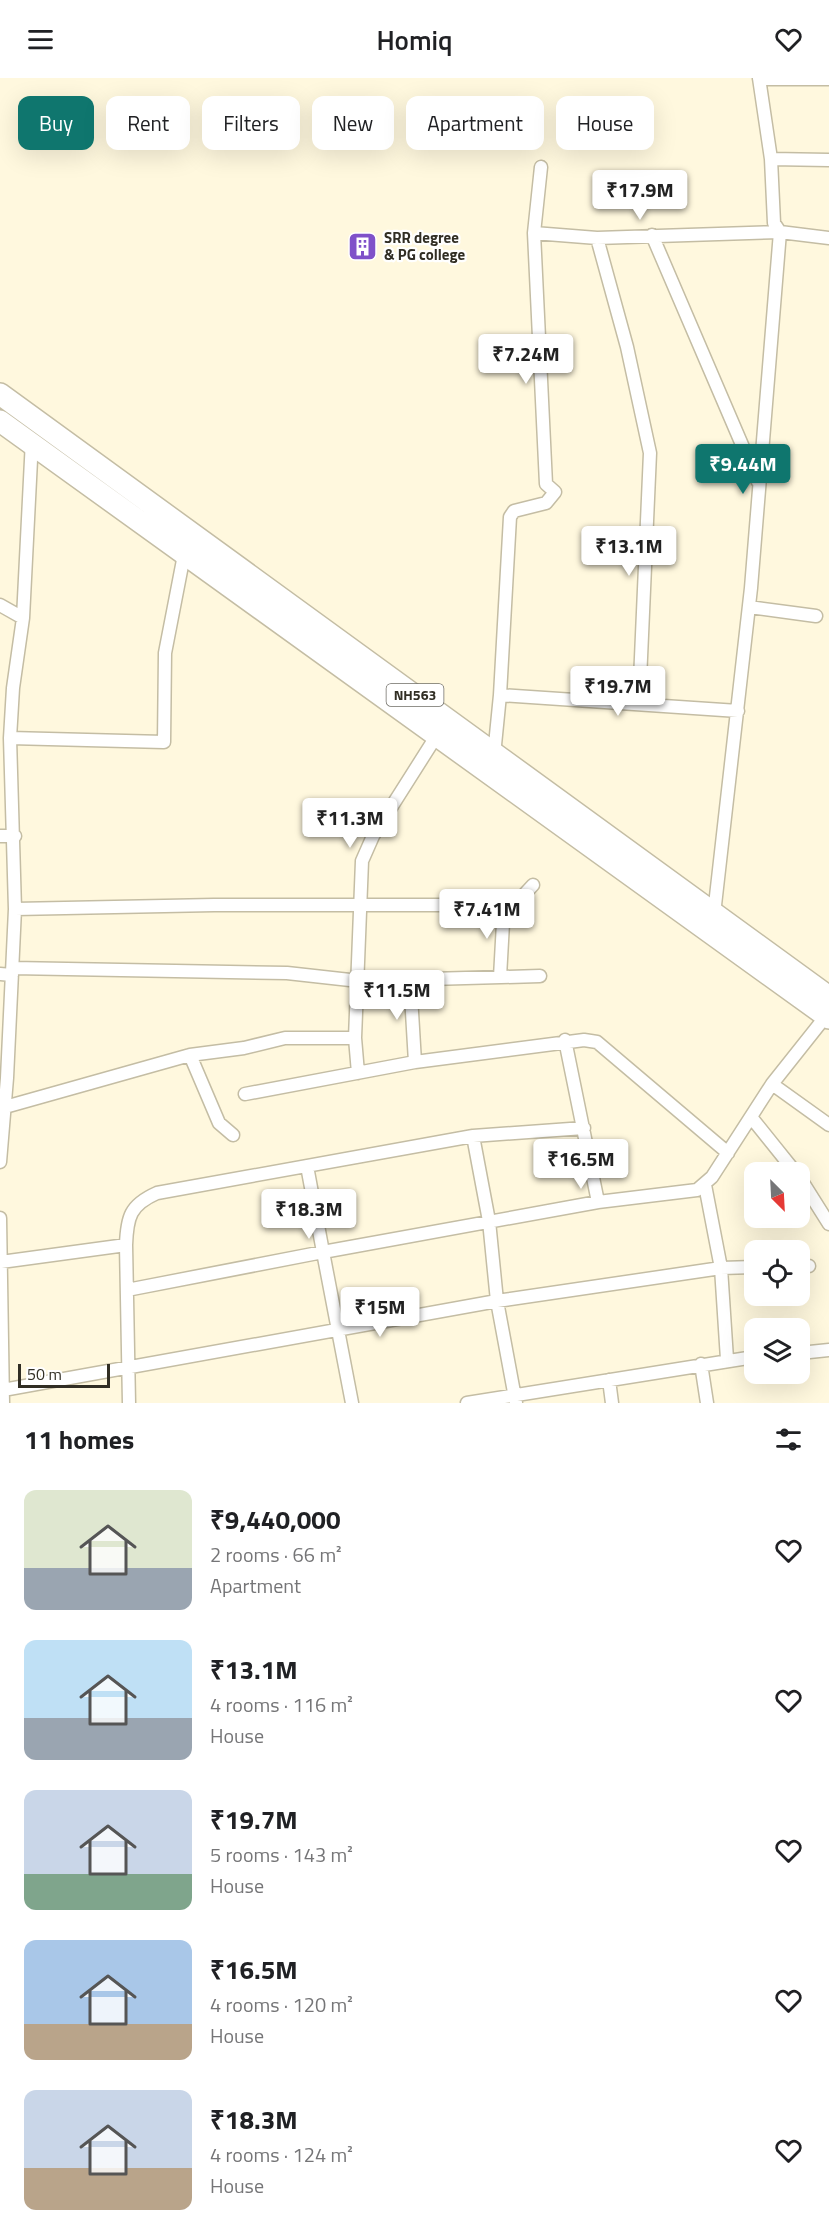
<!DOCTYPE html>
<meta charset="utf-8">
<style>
:root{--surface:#fff;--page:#f2f2f2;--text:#202124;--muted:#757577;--accent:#0f766e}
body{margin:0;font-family:"Titillium Web",sans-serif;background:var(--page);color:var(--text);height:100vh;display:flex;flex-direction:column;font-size:22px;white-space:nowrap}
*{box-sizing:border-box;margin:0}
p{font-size:20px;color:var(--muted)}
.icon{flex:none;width:33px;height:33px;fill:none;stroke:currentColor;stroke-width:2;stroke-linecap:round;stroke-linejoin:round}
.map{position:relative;height:1325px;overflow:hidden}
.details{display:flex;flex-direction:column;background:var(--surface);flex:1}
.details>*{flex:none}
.banner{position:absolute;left:18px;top:18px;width:794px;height:54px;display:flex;gap:12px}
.needle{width:39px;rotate:156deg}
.controls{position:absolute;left:744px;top:1084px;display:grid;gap:12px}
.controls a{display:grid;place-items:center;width:66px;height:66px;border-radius:12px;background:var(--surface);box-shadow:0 6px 24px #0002;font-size:30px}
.scale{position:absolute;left:18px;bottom:15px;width:92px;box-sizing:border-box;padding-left:6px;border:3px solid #312e24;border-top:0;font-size:16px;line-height:21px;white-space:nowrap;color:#312e24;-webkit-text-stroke:4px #fff;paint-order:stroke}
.price{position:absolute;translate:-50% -51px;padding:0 14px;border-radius:6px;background:#fff;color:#222;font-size:20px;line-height:39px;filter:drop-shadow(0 2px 3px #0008)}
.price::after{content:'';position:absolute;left:50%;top:36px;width:18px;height:14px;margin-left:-9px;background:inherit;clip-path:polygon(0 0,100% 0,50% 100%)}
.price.selected{background:var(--accent);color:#fff}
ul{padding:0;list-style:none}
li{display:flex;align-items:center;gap:18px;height:150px;padding:0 24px}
li span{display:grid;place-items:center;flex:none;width:168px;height:120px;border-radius:12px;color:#555}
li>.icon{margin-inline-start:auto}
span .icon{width:72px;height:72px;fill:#fffc;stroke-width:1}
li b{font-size:26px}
h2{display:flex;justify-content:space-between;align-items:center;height:72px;padding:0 24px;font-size:26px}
.tag{padding:0 21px;border-radius:12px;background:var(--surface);box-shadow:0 6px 24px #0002;font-size:21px;line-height:54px}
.tag.selected{background:var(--accent);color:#fff}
header{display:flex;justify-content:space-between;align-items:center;height:78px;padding:0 24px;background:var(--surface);font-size:27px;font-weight:600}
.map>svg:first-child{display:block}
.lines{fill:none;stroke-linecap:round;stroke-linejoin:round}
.street-casing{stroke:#c4bda4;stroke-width:15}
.highway-casing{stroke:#c4bda4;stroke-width:24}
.street{stroke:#fff;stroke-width:12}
.highway{stroke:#fff;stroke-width:21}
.labels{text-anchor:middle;stroke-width:4.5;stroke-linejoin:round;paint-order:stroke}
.shield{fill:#fff;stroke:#6f6d66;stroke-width:1.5}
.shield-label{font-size:14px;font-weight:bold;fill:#312e24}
.poi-label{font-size:15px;font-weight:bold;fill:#312e24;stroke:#fff;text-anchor:start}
</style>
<header><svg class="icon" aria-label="menu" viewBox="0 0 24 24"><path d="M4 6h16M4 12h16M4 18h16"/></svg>Homiq<svg class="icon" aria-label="heart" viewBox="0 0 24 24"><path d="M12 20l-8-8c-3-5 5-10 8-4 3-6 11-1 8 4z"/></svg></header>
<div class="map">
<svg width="829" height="1325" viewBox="0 0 829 1325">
<rect width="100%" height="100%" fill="#fff8de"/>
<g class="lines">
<defs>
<path id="street" d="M759 1H829
M771 81 829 82
M541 89 534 155 597 160 780 154 829 160
M652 157 758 404
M597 160 627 269 650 375 639 625
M0 527 23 540
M749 529 816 538
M500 617 738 633
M10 660 164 664 165 575 184 477
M494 677 500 617 510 439 514 433 546 425 555 414 546 406 534 155
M0 758H15
M15 831 214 827H504L520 821 533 807
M714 836 751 510 780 154 774 145 771 81 759 0
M13 890 287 895 359 903 540 898
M0 896 12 897
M500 899 504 827
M410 901 415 984
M355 960 358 995
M565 962 598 1124
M190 977 219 1045 233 1057
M772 1006 829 1047
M245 1016 415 984 584 962 597 964 728 1075
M5 1029 190 977 244 970 285 960H355L362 783 373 758 437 657
M751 1039 796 1095
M473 1058 489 1143 497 1223 516 1325
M0 1084 7 1000 15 831 10 660 13 610 23 540 32 362
M307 1088 323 1174 598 1124 697 1112 712 1099 772 1006 826 938
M800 1100 829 1146
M705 1107 721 1190 727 1281
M0 1140 3 1325
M126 1167 129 1325
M1 1184 126 1167C127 1139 130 1127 157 1115L473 1058 584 1050
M800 1188H809
M127 1212 323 1174 352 1325
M800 1275 829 1272
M701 1286 707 1325
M609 1302 612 1325
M3 1312 497 1223 721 1190 754 1189
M467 1325 754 1279"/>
<path id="highway" d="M0 316 829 919
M0 343 829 940"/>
</defs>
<!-- street casing -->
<use href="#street" class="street-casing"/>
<!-- highway casing -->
<use href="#highway" class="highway-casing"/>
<!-- street -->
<use href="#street" class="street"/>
<!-- highway -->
<use href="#highway" class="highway"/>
</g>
<!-- icons -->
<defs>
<symbol id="building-square" viewBox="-11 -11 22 22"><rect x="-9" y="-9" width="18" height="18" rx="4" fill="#7f51c9" stroke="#fff"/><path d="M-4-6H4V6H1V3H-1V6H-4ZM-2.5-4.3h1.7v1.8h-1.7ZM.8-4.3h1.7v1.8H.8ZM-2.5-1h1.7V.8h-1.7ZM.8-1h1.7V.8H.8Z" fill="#fff"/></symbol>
</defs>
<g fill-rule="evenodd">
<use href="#building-square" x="346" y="152" width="33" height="33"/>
</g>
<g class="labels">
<!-- shield labels -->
<rect class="shield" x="386.5" y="606" width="57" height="22" rx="4.5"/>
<g class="shield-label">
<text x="415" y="622">NH563</text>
</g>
<!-- poi labels -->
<g class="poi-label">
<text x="384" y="165">SRR degree<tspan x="384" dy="17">&amp; PG college</tspan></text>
</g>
</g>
</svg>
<div class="controls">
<a><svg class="needle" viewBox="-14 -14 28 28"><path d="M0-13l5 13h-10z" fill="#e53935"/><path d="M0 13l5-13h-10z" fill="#757577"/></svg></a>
<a><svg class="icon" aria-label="locate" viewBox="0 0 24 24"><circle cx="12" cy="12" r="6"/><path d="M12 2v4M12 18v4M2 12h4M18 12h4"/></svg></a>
<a><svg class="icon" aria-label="layers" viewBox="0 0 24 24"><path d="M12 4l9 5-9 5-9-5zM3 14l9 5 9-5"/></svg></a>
</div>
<div class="scale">50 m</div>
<b class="price" style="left:640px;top:143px">₹17.9M</b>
<b class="price" style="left:526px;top:307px">₹7.24M</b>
<b class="price selected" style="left:743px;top:417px">₹9.44M</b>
<b class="price" style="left:629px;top:499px">₹13.1M</b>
<b class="price" style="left:618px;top:639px">₹19.7M</b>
<b class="price" style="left:350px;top:771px">₹11.3M</b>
<b class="price" style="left:487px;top:862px">₹7.41M</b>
<b class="price" style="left:397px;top:943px">₹11.5M</b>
<b class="price" style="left:581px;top:1112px">₹16.5M</b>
<b class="price" style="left:309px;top:1162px">₹18.3M</b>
<b class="price" style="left:380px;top:1260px">₹15M</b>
<div class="banner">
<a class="tag selected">Buy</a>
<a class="tag">Rent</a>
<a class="tag">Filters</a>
<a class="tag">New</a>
<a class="tag">Apartment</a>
<a class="tag">House</a>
</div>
</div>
<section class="details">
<h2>11 homes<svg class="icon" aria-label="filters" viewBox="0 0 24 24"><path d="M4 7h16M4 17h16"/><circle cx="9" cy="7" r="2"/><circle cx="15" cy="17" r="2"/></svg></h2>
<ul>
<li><span style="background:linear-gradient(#dfe7d0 65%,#9aa5b1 0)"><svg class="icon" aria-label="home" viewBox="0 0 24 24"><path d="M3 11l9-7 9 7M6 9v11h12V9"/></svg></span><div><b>₹9,440,000</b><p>2 rooms · 66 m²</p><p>Apartment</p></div><svg class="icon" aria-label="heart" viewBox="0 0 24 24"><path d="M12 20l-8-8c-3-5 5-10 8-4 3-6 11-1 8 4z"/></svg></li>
<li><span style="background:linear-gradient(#bfe0f5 65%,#9aa5b1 0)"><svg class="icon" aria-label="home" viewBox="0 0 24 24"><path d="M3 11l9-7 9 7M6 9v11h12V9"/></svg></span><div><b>₹13.1M</b><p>4 rooms · 116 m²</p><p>House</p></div><svg class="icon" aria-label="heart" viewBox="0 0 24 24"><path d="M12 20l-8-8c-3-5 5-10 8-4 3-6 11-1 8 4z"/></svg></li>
<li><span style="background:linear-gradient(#c9d6e8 70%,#7fa58c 0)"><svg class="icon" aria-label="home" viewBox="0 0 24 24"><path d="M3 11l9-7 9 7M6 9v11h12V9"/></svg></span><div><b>₹19.7M</b><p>5 rooms · 143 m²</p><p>House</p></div><svg class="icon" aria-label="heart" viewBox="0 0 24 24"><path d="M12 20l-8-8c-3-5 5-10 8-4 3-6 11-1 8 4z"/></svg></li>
<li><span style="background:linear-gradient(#a9c7e8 70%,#b9a48a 0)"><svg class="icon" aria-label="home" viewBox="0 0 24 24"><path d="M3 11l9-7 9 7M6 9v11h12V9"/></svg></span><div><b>₹16.5M</b><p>4 rooms · 120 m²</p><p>House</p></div><svg class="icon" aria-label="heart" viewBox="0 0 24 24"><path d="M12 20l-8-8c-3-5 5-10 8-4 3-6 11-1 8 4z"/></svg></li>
<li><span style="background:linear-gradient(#c9d6e8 65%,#b9a48a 0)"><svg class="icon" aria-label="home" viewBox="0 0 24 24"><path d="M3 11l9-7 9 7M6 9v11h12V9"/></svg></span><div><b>₹18.3M</b><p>4 rooms · 124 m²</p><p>House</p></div><svg class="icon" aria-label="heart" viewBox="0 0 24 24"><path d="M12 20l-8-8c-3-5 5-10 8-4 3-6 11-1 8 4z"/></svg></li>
</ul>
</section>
